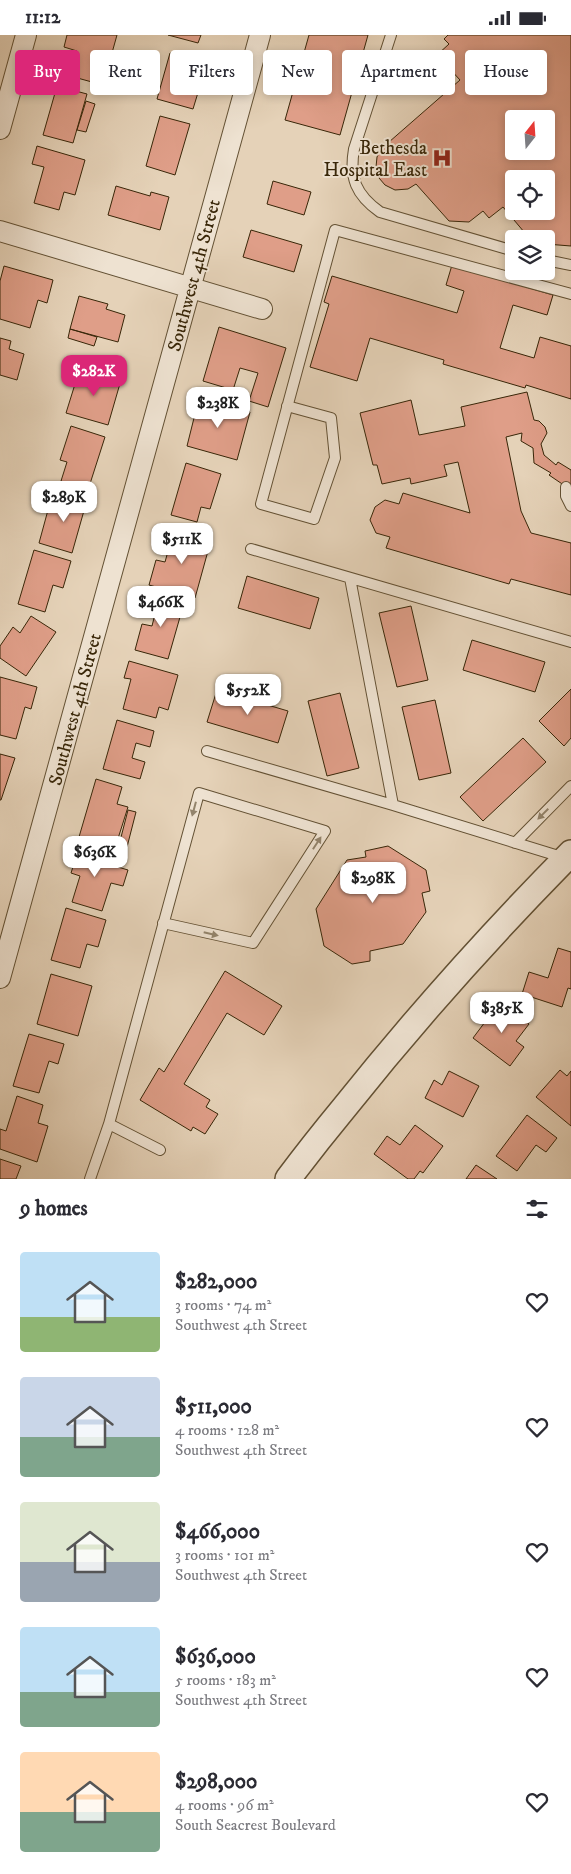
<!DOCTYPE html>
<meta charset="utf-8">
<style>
:root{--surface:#fff;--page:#f7f7f7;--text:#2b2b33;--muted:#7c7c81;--accent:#db2777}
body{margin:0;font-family:"IM FELL DW Pica",serif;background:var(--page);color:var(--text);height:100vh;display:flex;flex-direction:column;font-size:19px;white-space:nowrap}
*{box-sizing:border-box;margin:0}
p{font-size:16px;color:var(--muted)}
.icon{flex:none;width:28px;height:28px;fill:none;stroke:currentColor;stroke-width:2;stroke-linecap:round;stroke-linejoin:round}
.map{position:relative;height:1144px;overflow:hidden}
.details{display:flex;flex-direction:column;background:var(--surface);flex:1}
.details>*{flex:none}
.hud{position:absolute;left:15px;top:15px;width:541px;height:45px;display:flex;gap:10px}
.needle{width:32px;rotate:17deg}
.buttons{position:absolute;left:505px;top:75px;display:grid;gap:10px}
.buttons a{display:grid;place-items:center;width:50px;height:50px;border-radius:5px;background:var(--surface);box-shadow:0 2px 8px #0003;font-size:25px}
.price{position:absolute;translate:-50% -42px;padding:0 11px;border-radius:10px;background:#fff;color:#222;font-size:16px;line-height:32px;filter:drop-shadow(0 1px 2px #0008)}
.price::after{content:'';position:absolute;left:50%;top:30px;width:15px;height:11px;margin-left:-8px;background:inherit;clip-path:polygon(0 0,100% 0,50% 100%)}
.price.current{background:var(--accent);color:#fff}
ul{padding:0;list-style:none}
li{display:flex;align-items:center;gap:15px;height:125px;padding:0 20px}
li span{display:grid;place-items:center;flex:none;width:140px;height:100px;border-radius:5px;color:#555}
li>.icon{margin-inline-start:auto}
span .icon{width:60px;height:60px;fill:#fffc;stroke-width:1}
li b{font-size:21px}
h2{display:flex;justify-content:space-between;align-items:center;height:60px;padding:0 20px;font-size:21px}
.pill{padding:0 18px;border-radius:5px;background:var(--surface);box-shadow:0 2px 8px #0003;font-size:18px;line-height:45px}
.pill.current{background:var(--accent);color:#fff}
.status{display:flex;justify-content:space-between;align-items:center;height:35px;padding:0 25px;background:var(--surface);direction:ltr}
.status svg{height:14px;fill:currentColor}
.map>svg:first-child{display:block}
.building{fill:#df9e88;stroke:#382608;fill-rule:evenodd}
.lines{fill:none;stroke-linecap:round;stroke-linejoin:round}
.service-casing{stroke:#635134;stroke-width:12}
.minor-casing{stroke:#635134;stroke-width:22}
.tertiary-casing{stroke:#635134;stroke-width:28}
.service{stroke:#eee2d1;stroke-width:10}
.minor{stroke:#eee2d1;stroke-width:20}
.tertiary{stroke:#eee2d1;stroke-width:25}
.oneway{fill:#93846c}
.labels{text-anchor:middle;stroke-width:4;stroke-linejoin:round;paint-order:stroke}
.poi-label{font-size:19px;fill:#382608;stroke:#eee2d1;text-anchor:end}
.street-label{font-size:19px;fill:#382608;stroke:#eee2d1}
</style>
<div class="status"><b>11:12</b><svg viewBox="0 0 49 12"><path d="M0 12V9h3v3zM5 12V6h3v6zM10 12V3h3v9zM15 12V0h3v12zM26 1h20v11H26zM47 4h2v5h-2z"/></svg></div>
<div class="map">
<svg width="571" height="1144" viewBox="0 0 571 1144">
<rect width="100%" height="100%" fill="#e5d2b8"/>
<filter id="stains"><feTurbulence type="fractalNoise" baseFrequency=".004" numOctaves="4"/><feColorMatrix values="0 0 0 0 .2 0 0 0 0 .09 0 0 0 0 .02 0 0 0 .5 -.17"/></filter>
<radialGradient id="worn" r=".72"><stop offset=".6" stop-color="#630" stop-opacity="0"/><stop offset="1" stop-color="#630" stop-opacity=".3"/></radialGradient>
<!-- building -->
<path class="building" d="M67 0H117L103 50 70 41 77 16 64 12Z
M168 0H201L198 8Z
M309 0H368L340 100 285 85Z
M448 0H571V211L546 209V204H530L503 172 489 183 483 176 469 187 449 186 416 149 408 154 395 155 385 150 379 143 376 132 377 122 381 114 460 45 437 20 449 9 444 4ZM514 84H546V116H514ZM514 144H546V176H514Z
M170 18 207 28 193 74 157 64Z
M57 51 87 59 73 108 43 100Z
M86 66 95 69 86 97 77 95Z
M160 81 190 89 175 140 146 131Z
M37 111 85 125 75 160 64 157 59 175 34 168 44 132 32 129Z
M273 146 311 157 304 180 267 169Z
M116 151 150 161 151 157 169 162 160 195 108 180Z
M251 195 302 210 294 237 243 222Z
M452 230 553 260 547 280 513 270 500 313 534 323 540 302 571 311V364L526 350 525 353 443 329 444 325 370 303 357 346 310 332 329 269 324 267 332 241 457 278 464 256 446 250Z
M4 231 53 245 47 268 38 265 30 293 0 284V246Z
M79 261 108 269 106 274 125 280 118 307 70 294Z
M219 292 286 313 268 372 249 366 258 338 240 333 233 355 203 346Z
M70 294 97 302 94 311 68 303Z
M0 303 11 306 9 314 24 319 17 345 0 340Z
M80 333 121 345 108 390 66 378Z
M527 357 534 385 539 386 545 392 547 398 541 409 544 420 556 430 558 427 571 435V455L549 440 551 438 534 428 533 413 521 406 522 398 506 402 521 476 531 498 571 508V560L511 544 509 549 386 513 390 502 376 498 370 485 375 472 385 465 399 469 403 458 470 478 458 427 444 430 447 441 411 449 410 443 382 449 377 430H373L360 378 411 365 419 400 465 391 461 372Z
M199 363 250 377 237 425 187 411Z
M71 391 105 402 88 455 61 446 67 427 60 425Z
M186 428 221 439 210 474 201 472 197 487 171 480Z
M60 457 87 465 72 518 39 508 48 475 54 477Z
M174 495 211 505 195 563 149 550 156 525 165 527Z
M34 515 71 526 63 553 53 550 45 577 18 569Z
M247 541 319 563 310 594 238 573Z
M153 560 184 568 168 624 135 615 142 589 152 591 156 575 150 573Z
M411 571 428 645 397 652 379 578Z
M31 581 56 597 26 641 0 623V611L13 592 20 598Z
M472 605 545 627 535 657 463 635Z
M129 626 178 640 168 675 159 672 156 683 123 674 131 644 124 643Z
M0 642 37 652 31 674 25 672 16 704 0 700Z
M571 654V703L564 711 539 686Z
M217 655 288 676 278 708 207 687Z
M340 658 359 733 327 741 308 666Z
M435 665 451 738 419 745 402 672Z
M117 685 154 696 150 712 136 708 132 723 145 727 140 744 103 734Z
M523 703 546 727 483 786 460 762Z
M0 719 15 723 1 765H0Z
M96 744 122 752 117 769 128 772 115 813 79 802Z
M128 775 136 777 127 812 119 810Z
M80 810 104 817 101 827 128 835 123 851 111 848 102 876 72 867 80 841 71 838Z
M388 811 426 835 430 856 422 858 426 877 403 909 370 916V926L352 929 324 911 316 874 347 825 366 822 365 816Z
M66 873 106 885 98 912 87 909 80 933 51 925Z
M558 913 571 917V954L568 953 562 972 522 959 529 937 548 943Z
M225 936 282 971 264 1000 227 978 184 1049 210 1065 206 1072 218 1079 205 1099 193 1092 191 1096 140 1065 159 1033 164 1037Z
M51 939 92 951 78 1001 37 989Z
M500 967 529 989 516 1006 524 1012 510 1031 473 1003Z
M29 999 64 1009 58 1029 49 1026 39 1058 13 1051Z
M560 1035 567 1041 571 1036V1091L536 1062Z
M449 1036 479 1051 463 1082 425 1063 434 1045 442 1050Z
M17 1061 43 1070 38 1088 48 1091 37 1127 0 1114V1094L6 1096Z
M527 1080 557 1103 546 1117 536 1110 517 1136 496 1121Z
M415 1090 443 1111 423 1138 420 1136 414 1144H408L374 1119 387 1101 400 1110Z
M0 1124 21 1131 16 1144H0Z
M476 1130 497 1144H466Z"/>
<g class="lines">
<defs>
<path id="service" d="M391 0 354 114C349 143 356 160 380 177L514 216
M546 225 571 230
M287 371 331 383 335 423 314 484 261 469 335 195 571 259
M566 452V461L571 471
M251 514 571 607
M350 543 393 770 565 823
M207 716 393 770
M515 808 571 751
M109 1089 199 758 325 796 253 908 163 888
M90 1144 109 1089 160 1115"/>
<path id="minor" d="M0 94 26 0
M0 196 262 274
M0 943 260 0"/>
<path id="tertiary" d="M288 1144C306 1120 325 1096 344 1073 415 984 491 899 571 818"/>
</defs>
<!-- service casing -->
<use href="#service" class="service-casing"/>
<!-- minor casing -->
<use href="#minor" class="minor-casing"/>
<!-- tertiary casing -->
<use href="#tertiary" class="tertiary-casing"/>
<!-- service -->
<use href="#service" class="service"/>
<!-- minor -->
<use href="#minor" class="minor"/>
<!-- tertiary -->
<use href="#tertiary" class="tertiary"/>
</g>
<!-- one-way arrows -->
<defs><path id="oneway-solid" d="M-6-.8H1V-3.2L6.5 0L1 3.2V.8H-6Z" transform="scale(1.25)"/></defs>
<g class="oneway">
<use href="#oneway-solid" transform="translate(194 774) rotate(105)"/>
<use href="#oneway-solid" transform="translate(543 779) rotate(135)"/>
<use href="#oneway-solid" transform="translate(317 808) rotate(-57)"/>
<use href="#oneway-solid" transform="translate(211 899) rotate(13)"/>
</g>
<!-- icons -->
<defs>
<symbol id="hospital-bare" viewBox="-9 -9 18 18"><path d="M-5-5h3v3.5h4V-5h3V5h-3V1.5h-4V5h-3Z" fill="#8f2418" stroke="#eee2d1" stroke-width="2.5" paint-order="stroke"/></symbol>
</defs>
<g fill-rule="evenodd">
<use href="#hospital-bare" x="428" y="109" width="28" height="28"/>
</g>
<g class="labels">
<!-- poi labels -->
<g class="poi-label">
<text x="427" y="119">Bethesda<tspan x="427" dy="22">Hospital East</tspan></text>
</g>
<!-- street labels -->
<g class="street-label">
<text transform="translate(193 240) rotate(-75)" y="7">Southwest 4th Street</text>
<text transform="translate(74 674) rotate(-75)" y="7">Southwest 4th Street</text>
</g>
</g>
<rect width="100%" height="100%" filter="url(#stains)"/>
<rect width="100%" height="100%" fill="url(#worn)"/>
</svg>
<div class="buttons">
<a><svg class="needle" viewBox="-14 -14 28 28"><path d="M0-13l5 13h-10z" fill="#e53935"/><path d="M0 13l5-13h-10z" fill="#7c7c81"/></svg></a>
<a><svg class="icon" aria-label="locate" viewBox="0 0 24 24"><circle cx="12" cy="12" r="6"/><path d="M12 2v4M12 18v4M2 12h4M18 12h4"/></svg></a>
<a><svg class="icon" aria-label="layers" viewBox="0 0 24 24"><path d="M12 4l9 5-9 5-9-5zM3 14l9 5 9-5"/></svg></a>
</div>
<b class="price current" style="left:94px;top:362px">$282K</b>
<b class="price" style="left:218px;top:394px">$238K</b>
<b class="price" style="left:64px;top:488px">$289K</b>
<b class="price" style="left:182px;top:530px">$511K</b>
<b class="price" style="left:161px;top:593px">$466K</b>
<b class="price" style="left:248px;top:681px">$552K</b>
<b class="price" style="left:95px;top:843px">$636K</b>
<b class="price" style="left:373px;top:869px">$298K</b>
<b class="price" style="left:502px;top:999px">$385K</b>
<div class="hud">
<a class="pill current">Buy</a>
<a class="pill">Rent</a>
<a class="pill">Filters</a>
<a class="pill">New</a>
<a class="pill">Apartment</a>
<a class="pill">House</a>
</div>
</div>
<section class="details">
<h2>9 homes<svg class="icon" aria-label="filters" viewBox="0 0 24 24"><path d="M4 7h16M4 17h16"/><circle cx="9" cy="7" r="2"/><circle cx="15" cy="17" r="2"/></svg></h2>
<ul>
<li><span style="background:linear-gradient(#bfe0f5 65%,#8fb573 0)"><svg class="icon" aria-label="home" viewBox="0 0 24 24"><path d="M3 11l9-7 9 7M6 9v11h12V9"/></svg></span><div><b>$282,000</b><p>3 rooms · 74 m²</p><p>Southwest 4th Street</p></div><svg class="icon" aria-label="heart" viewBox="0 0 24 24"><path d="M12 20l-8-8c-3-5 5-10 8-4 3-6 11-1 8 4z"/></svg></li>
<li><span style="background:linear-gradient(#c9d6e8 60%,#7fa58c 0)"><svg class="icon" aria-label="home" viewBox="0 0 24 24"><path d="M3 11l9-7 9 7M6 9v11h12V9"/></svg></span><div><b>$511,000</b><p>4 rooms · 128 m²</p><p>Southwest 4th Street</p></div><svg class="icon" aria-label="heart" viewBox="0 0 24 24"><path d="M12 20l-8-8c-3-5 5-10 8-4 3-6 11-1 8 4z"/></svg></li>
<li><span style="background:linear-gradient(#dfe7d0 60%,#9aa5b1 0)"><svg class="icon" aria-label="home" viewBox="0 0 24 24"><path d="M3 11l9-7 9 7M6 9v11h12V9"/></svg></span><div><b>$466,000</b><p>3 rooms · 101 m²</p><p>Southwest 4th Street</p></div><svg class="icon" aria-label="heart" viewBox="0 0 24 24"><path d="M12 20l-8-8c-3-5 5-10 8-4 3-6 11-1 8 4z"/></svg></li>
<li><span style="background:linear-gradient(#bfe0f5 65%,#7fa58c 0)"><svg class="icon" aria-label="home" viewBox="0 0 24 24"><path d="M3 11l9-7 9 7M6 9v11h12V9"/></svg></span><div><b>$636,000</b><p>5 rooms · 183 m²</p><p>Southwest 4th Street</p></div><svg class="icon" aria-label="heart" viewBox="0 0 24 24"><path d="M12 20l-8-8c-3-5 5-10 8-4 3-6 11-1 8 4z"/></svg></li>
<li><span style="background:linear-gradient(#ffd9b3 60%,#7fa58c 0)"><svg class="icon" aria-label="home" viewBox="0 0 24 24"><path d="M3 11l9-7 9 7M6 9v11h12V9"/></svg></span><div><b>$298,000</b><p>4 rooms · 96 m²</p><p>South Seacrest Boulevard</p></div><svg class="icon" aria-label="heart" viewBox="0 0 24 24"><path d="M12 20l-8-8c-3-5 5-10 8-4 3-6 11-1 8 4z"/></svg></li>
</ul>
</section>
